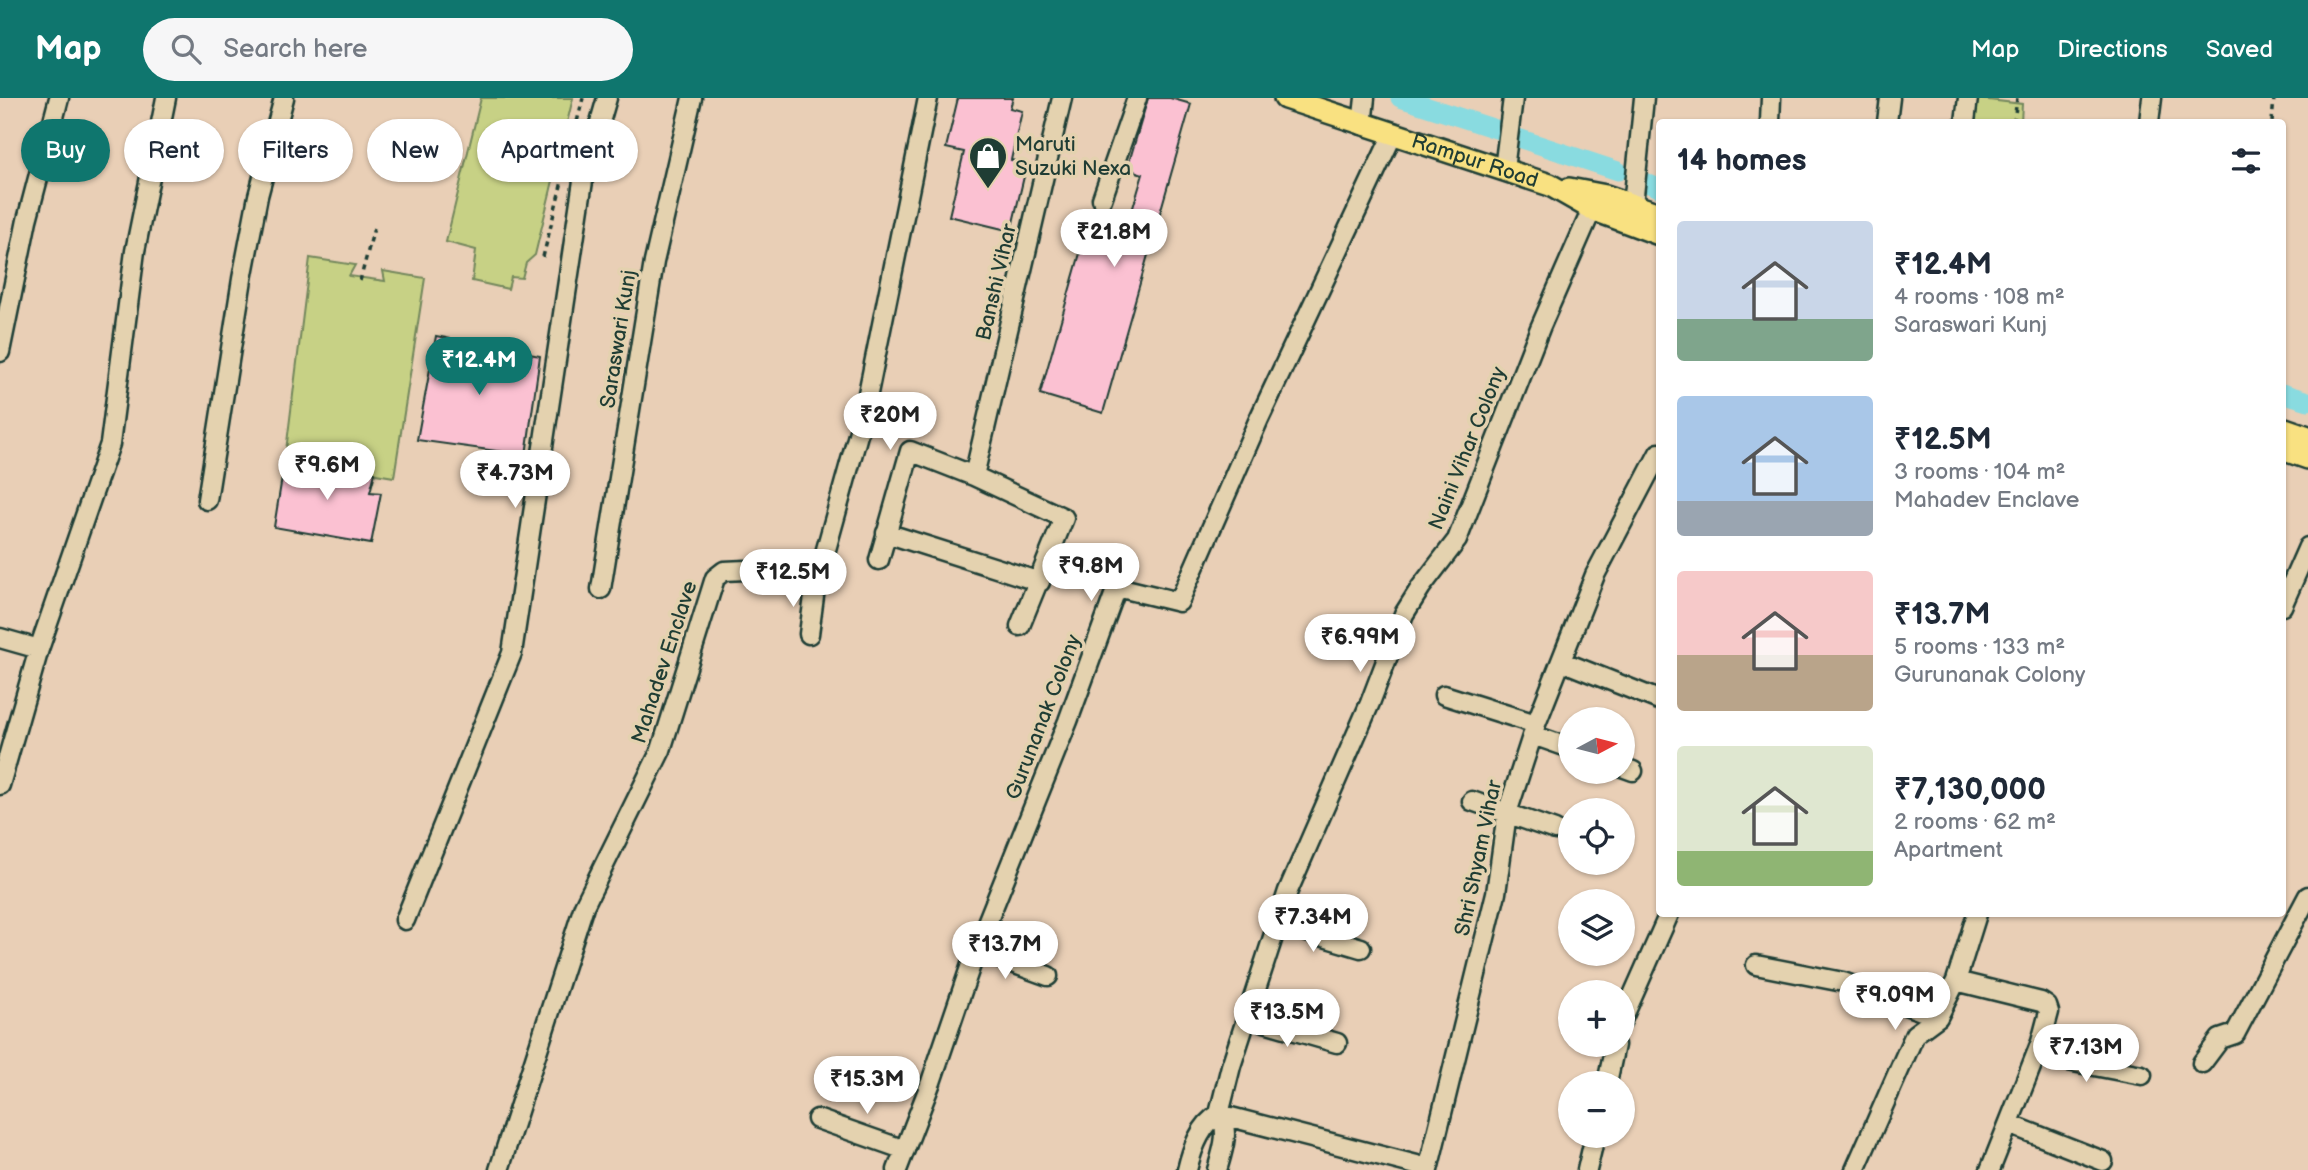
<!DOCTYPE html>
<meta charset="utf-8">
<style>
:root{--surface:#fff;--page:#f6f6f7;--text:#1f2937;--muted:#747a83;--accent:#0f766e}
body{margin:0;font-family:"Balsamiq Sans",sans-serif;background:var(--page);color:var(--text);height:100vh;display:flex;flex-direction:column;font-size:26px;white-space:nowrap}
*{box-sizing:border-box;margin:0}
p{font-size:23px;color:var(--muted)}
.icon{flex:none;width:38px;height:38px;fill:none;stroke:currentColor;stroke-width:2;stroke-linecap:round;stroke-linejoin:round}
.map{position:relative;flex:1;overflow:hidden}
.sheet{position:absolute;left:1656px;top:21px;width:630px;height:798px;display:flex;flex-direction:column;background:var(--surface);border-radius:7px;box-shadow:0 2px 5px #0004}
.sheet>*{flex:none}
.banner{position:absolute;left:21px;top:21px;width:665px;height:63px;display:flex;gap:14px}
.needle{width:46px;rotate:83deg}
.controls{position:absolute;left:1558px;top:609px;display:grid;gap:14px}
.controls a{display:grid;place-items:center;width:77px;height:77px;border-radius:50%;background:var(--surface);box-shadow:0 2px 5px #0004;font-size:35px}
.price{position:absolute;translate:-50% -60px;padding:0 16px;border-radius:24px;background:#fff;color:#222;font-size:23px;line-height:46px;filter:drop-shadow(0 2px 4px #0008)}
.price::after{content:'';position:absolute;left:50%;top:42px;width:21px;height:16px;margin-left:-10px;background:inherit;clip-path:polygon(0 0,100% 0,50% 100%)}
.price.selected{background:var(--accent);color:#fff}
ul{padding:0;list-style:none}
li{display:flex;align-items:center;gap:21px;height:175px;padding:0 21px}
li span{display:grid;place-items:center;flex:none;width:196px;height:140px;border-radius:7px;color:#555}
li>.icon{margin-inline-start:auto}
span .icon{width:84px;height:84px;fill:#fffc;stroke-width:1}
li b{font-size:30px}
h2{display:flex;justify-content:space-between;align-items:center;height:84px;padding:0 21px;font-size:30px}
.tag{padding:0 24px;border-radius:32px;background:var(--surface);box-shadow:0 2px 5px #0004;font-size:24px;line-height:63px}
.tag.selected{background:var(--accent);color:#fff}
header{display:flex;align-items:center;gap:42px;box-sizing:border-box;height:98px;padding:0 35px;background:var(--accent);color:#fff}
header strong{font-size:33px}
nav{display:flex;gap:38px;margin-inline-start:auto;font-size:24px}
.search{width:490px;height:63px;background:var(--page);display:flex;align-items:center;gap:18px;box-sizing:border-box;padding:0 24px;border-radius:38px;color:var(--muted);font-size:26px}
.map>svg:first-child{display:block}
.green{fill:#c7d185;stroke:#73875c;stroke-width:2}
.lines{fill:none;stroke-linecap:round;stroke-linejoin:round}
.canal{stroke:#89dbe0;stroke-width:19}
.building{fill:#fbc1d2;stroke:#1f3d34;stroke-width:2}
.minor-casing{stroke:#1f3d34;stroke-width:23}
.major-casing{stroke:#1f3d34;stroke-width:26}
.path{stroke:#1f3d34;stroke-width:3.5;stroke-dasharray:5 5;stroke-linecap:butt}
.minor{stroke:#e4d2af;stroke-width:18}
.major{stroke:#f9e181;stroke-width:21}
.labels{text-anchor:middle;stroke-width:7;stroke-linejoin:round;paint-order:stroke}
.poi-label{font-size:21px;fill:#1f3d34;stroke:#e4d2af;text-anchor:start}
.street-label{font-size:21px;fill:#1f3d34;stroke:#e4d2af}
</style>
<header>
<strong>Map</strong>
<div class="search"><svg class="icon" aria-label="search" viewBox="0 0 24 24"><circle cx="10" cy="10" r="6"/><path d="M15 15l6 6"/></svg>Search here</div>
<nav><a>Map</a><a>Directions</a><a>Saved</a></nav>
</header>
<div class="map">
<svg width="2308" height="1072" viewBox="0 0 2308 1072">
<rect width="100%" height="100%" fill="#e9cfb6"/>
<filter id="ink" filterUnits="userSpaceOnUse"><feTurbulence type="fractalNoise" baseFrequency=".0143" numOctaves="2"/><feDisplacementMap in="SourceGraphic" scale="14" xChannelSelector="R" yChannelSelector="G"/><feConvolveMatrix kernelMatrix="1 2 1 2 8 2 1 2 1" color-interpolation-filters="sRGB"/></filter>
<g filter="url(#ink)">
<!-- green -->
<path class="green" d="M481 0H573L535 157 526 165 522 180 511 179 508 191 472 183 476 152 446 144Z
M1972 0 2022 6 2021 24H1970Z
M310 160 355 167 349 178 385 183 383 173 425 180 394 379 285 361Z"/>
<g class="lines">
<!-- canal -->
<path class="canal" d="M1400 0 1502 33
M1518 40 1618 73
M1639 82 1659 90
M2282 295 2308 303"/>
</g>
<!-- building -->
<path class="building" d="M958 0H1013L1010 10 1022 13 1011 62 1027 66 1011 133 949 118 964 54 946 50Z
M1148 0H1170L1191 6 1103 315 1040 296 1092 113 1129 123 1143 76 1127 71Z
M436 238 540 258 526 357 417 342Z
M285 361 375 375 370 394 381 395 371 446 274 429Z"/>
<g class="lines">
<defs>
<path id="minor" d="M1770 24 1771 0
M1887 24 1890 0
M1965 24 1968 0
M2149 24 2152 0
M1362 27 1365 0
M1504 71 1513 0
M1102 101 1137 0
M1633 107 1644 0
M0 254 27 122 59 0
M974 378 1062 0
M207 402 242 181 258 98 284 0
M886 435 1040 484
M879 462 910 353 974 378 1064 420 1020 528
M601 491 654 164 692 0
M2282 508 2308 449
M809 536 815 491
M0 540 39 551
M1561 563 1659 602
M1444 597 1536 626
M1533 637 1570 650
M1622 669 1633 673
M0 687 39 551 110 346 135 153 166 0
M1472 703 1555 732
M405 822 512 555 583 83 607 0
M1277 825 1361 850
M976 852 1048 878
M1756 867 1843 884 1938 919
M1956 883 2041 904 2047 908 2049 914 2041 944 1990 1072
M1247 919 1337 945
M1622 922 1669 816
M2036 957 2142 977
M2202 965 2220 941 2235 936 2308 798
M1607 985 1615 947
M817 1021 905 1052
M2009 1026 2103 1063
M499 1072 584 808 661 652 715 480 724 473 746 472 815 491 864 315 928 0
M897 1072 931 984 976 852 1068 623 1117 489 1179 504 1259 321 1393 36
M1187 1072C1192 1051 1200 1027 1219 1016L1428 1070
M1217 1072C1222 1055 1231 1031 1219 1016L1231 968 1288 793 1370 605 1404 516 1421 489 1457 442 1540 230 1592 111
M1428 1072 1496 795 1507 715 1536 626 1595 477 1659 355
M1587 1072 1595 1038
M1855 1072 1915 936 1938 919 1956 883 1977 816"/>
<g id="major">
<path id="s1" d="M1285 0 1550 87 1592 111 1659 136"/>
<path d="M1569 91 1606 98 1659 116"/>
<path d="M2282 330 2308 339"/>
<path d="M2282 351 2308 360"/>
</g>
</defs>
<!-- minor casing -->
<use href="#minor" class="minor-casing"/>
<!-- major casing -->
<use href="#major" class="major-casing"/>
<!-- path -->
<path class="path" d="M2014 24 2017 0
M2272 24 2274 0
M543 159 583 0
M360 183 374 130"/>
<!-- minor -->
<use href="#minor" class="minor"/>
<!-- major -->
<use href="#major" class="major"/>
</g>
</g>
<!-- icons -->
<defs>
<symbol id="shop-pin" viewBox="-11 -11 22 30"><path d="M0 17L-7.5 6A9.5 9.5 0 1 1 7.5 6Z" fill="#1f3d34" stroke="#e4d2af"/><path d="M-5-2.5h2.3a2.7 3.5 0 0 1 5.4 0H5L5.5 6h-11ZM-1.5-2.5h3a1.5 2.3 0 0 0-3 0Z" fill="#fff"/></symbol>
</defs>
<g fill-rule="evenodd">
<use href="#shop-pin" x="966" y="36" width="44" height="60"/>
</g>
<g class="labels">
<!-- poi labels -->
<g class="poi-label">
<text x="1015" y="53">Maruti<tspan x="1015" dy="24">Suzuki Nexa</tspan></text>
</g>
<!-- street labels -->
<g class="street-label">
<text dy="7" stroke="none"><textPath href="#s1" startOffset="200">Rampur Road</textPath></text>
<text transform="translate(996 184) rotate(-77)" y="7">Banshi Vihar</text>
<text transform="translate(618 241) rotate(-81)" y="7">Saraswari Kunj</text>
<text transform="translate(1467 350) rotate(-68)" y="7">Naini Vihar Colony</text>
<text transform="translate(664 564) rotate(-72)" y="7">Mahadev Enclave</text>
<text transform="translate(1043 619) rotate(-69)" y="7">Gurunanak Colony</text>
<text transform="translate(1478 760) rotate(-78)" y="7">Shri Shyam Vihar</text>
</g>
</g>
</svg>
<div class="controls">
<a><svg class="needle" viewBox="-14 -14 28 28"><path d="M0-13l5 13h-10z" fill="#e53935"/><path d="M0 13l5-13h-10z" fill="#747a83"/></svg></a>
<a><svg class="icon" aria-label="locate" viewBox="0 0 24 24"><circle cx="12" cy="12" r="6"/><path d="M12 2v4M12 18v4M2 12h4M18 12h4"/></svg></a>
<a><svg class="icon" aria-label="layers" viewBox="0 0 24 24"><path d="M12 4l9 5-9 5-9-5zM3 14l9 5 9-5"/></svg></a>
<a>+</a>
<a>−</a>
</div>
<b class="price" style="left:1114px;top:171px">₹21.8M</b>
<b class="price selected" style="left:479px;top:299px">₹12.4M</b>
<b class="price" style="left:890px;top:354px">₹20M</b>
<b class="price" style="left:327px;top:404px">₹9.6M</b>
<b class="price" style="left:515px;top:412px">₹4.73M</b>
<b class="price" style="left:1091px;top:505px">₹9.8M</b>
<b class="price" style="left:793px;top:511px">₹12.5M</b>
<b class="price" style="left:1360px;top:576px">₹6.99M</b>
<b class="price" style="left:1313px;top:856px">₹7.34M</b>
<b class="price" style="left:1005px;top:883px">₹13.7M</b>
<b class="price" style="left:1895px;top:934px">₹9.09M</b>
<b class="price" style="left:1287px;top:951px">₹13.5M</b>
<b class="price" style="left:2086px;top:986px">₹7.13M</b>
<b class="price" style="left:867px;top:1018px">₹15.3M</b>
<div class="banner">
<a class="tag selected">Buy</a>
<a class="tag">Rent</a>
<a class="tag">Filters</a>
<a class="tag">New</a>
<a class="tag">Apartment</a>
</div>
<section class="sheet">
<h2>14 homes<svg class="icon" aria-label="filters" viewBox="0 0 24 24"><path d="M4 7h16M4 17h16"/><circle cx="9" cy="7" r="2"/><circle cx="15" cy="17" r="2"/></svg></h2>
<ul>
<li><span style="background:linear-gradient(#c9d6e8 70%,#7fa58c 0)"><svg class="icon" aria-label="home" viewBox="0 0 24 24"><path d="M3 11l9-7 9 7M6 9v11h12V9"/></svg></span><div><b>₹12.4M</b><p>4 rooms · 108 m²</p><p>Saraswari Kunj</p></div></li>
<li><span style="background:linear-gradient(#a9c7e8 75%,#9aa5b1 0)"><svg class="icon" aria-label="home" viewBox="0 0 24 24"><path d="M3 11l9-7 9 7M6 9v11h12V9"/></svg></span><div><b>₹12.5M</b><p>3 rooms · 104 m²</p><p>Mahadev Enclave</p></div></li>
<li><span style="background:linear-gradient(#f6c9c9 60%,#b9a48a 0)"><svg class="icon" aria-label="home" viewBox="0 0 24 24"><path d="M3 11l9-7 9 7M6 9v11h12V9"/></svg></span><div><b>₹13.7M</b><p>5 rooms · 133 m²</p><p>Gurunanak Colony</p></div></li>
<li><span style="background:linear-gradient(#dfe7d0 75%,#8fb573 0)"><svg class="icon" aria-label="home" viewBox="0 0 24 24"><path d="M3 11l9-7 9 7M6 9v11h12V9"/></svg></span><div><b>₹7,130,000</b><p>2 rooms · 62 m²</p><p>Apartment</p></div></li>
</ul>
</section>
</div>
